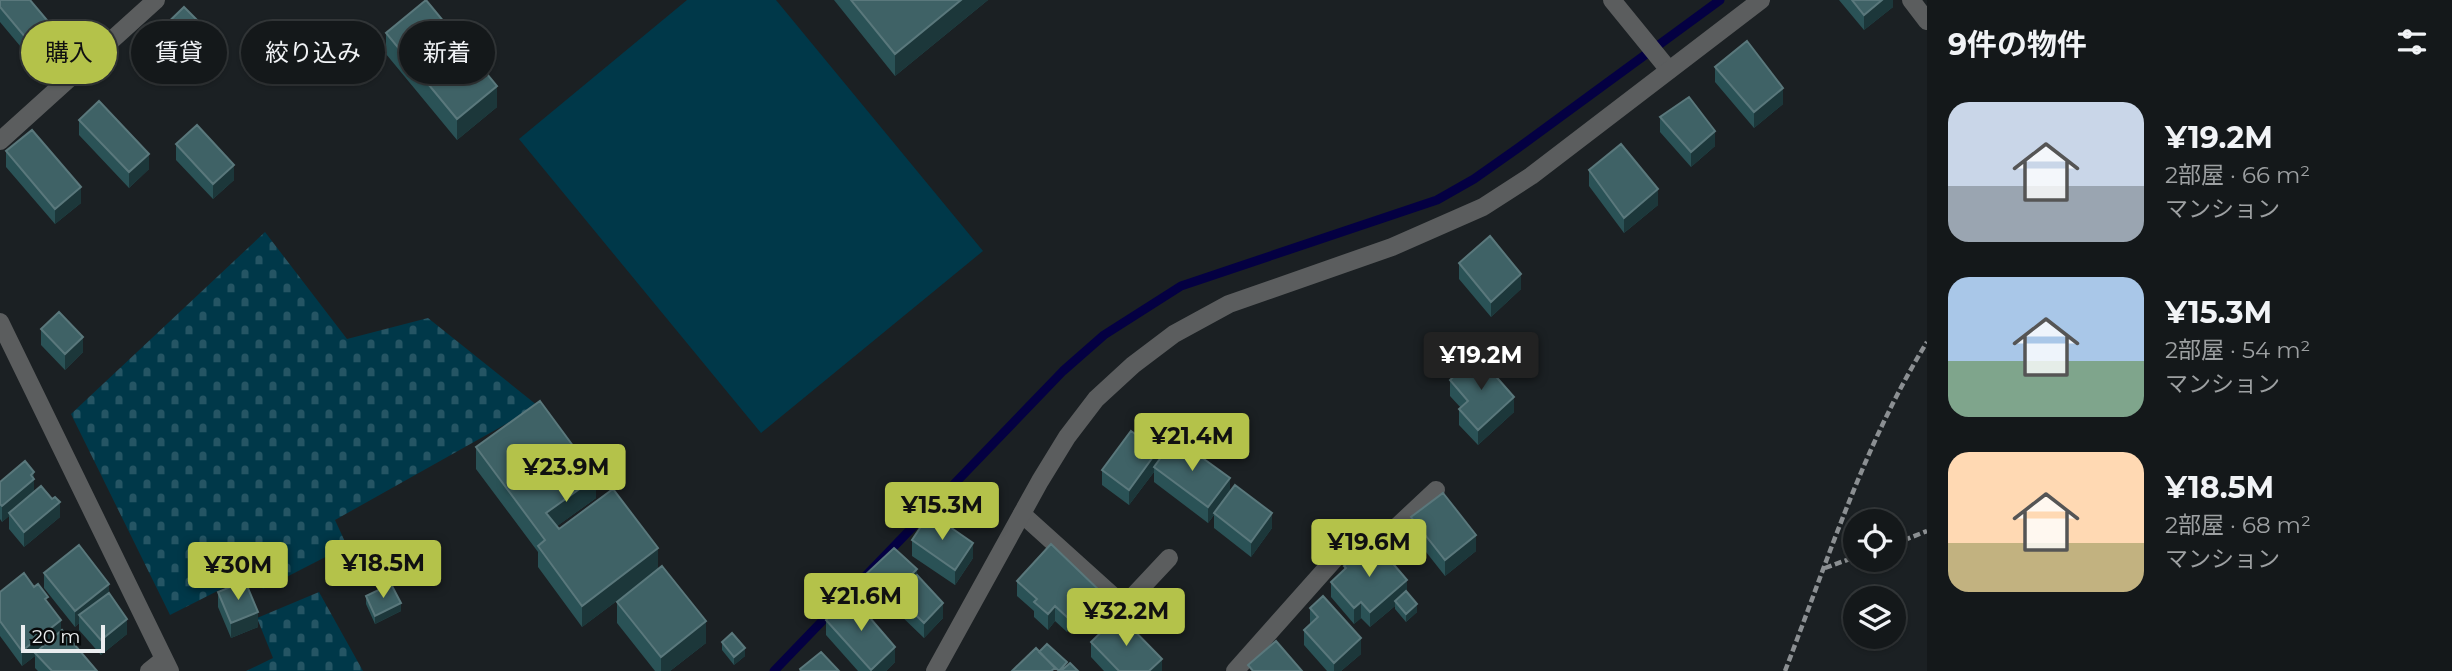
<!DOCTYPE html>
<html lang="ja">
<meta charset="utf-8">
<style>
:root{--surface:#14181a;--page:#1d2123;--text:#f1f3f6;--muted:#9da0a2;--line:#333739;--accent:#b4c24a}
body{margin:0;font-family:Montserrat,"Noto Sans JP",sans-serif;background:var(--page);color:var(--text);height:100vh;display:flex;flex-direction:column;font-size:26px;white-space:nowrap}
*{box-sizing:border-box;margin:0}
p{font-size:23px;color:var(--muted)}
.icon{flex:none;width:38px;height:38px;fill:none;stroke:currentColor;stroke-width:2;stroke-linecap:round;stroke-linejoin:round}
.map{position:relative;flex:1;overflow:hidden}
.sheet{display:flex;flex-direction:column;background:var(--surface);width:525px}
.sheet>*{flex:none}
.top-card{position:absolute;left:21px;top:21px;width:665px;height:63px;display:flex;gap:14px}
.fabs{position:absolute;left:1843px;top:509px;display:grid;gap:14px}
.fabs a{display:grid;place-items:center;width:63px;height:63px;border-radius:50%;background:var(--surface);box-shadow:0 2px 5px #0004,0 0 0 2px var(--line);font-size:35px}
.scale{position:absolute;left:21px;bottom:18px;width:84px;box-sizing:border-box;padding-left:7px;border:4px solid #eaedef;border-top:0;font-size:19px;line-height:24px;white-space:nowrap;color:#eaedef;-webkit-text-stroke:5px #080a0b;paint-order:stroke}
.price{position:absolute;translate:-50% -60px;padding:0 16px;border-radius:7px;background:var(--accent);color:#111;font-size:23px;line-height:46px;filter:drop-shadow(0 2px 4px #0008)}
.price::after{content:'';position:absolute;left:50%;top:42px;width:21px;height:16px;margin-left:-10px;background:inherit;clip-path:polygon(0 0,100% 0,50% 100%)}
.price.selected{background:#222;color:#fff}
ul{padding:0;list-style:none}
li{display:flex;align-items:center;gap:21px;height:175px;padding:0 21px}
li span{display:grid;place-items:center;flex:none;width:196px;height:140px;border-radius:21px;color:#555}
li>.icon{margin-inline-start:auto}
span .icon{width:84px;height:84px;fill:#fffc;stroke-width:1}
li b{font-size:30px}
h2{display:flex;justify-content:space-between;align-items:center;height:84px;padding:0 21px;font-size:30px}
.chip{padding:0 24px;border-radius:32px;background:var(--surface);box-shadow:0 2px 5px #0004,0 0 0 2px var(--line);font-size:24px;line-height:63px}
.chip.selected{background:var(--accent);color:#111}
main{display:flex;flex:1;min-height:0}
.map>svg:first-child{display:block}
.green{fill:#003849}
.cemetery{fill:url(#cemetery-stones)}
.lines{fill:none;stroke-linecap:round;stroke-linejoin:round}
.stream{stroke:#040042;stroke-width:9}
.path{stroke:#8b8f92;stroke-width:4.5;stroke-dasharray:7 3.5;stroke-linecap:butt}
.minor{stroke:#5b5d5e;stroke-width:18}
.tertiary{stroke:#5b5d5e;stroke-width:18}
.wall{fill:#2a5256}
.shaded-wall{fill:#1c373a}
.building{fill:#3f6266;stroke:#5a787c;stroke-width:2}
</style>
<main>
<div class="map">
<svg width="1927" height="671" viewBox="0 0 1927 671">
<defs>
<pattern id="cemetery-stones" width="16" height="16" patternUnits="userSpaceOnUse" patternTransform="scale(1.75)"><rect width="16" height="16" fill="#003849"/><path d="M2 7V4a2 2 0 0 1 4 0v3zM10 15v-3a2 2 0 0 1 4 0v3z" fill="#255564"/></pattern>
</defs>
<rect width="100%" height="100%" fill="#1b2023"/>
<!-- green -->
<path class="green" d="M687 0H776L983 251 761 433 519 139Z"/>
<!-- cemetery -->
<path class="cemetery" d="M265 232 347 339 428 318 538 406 335 520 347 546 263 589 255 572 170 615 71 414Z
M319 592 363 671H246L273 658 257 618Z"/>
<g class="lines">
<!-- stream -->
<path class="stream" d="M774 671 1063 371 1104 335 1181 286 1437 200 1474 179 1518 148 1720 0"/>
<!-- path -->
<path class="path" d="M1894 544 1927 531
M1825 568 1855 557
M1785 671C1828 560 1864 444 1927 342"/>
<!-- minor -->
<path class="minor" d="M1612 0 1669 70
M1911 0 1927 21
M0 141 156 0
M0 322 170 671
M1022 514 1124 606 1169 558
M149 671 164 659
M1235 671 1356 535 1387 536 1436 490"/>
<!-- tertiary -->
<path class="tertiary" d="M935 671 1040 481 1067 437 1096 399 1133 365 1174 334 1229 304 1392 247 1483 207 1531 176 1761 0"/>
</g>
<!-- wall -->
<path class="wall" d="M0 0 67 60 46 77 0 22Z
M834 0H988L895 76Z
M1839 0H1893V7L1864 30Z
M386 33 497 107 457 140 386 54Z
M155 35 213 52 184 80 155 50Z
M1715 67 1783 104 1754 128 1715 82Z
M1660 117 1715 146 1691 167 1660 132Z
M79 120 149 169 129 188 79 135Z
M176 144 234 180 213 199 176 160Z
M6 151 81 203 55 224 6 167Z
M1589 170 1658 205 1624 233 1589 186Z
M1459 263 1521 289 1491 317 1459 279Z
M41 329 83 352 65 370 41 345Z
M1450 380 1514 412 1478 445 1459 425V409L1461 408 1450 396Z
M476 447 596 498 557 526 559 529 658 570 706 643 670 671H655L617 623V602L646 579 582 627 538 567V552L476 469Z
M1158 461 1230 492 1272 528 1251 557 1214 528V515L1208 523 1154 482V472L1129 505 1102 485V470Z
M34 472V492L60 517 24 547 9 529V516L2 522 0 519V482Z
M1411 517 1476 551 1445 576 1411 533Z
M912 540 973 558 955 585 912 556Z
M1051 544 1102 608 1089 623 1082 616 1067 632 1055 621 1048 630 1034 617V611L1017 596V581Z
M1344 566 1407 592 1417 612 1406 622 1395 609V606L1370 627 1361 618 1354 624 1331 597V582L1344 570Z
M44 573 109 594 127 634 101 655 79 630V623L75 627 44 588Z
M917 576 943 618 924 638 897 612V605L887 615 863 592V577Z
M34 587 48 603 61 630 97 671H38L35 668V656L22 666 0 636V592Z
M218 592 258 627 231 638 218 607Z
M366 596 401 611 375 624 366 604Z
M1310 608 1361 654 1341 671H1327L1304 645V630L1310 624Z
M826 620 895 662 886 671H858L826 635Z
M722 642 745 656 734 665 722 650Z
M1091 642 1162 671H1104L1091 657Z"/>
<!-- shaded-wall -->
<path class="shaded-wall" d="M961 0H988L895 76V54Z
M1882 0H1893V7L1864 30V15Z
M213 36V52L184 80V65Z
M67 44V60L46 77V62Z
M497 86V107L457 140V119Z
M1783 88V104L1754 128V112Z
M1715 131V146L1691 167V152Z
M149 154V169L129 188V172Z
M234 165V180L213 199V184Z
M81 187V203L55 224V209Z
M1658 189V205L1624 233V218Z
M1521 274V289L1491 317V302Z
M83 337V352L65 370V354Z
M1514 397V412L1478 445V430Z
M1158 450V466L1154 467V472L1129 505V490Z
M34 472V494L9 513V516L2 522V506Z
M596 477V498L546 534V513Z
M1230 478V493L1208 523V507Z
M60 502V517L24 547V532Z
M1272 513V528L1251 557V542Z
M1476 535V551L1445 576V560Z
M973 543V558L955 585V570Z
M658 548V570L582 627V606Z
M917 569V585L897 597V605L887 615V600Z
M1407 580V596L1395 601V606L1370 627V612Z
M109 584V599L79 615V623L75 627V611Z
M1102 593V608L1089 623V607Z
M1082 601V616L1067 632V617Z
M1361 602V618L1354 624V608Z
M401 603V611L375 624V616Z
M943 603V618L924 638V623Z
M1417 604V612L1406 622V614Z
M1055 606V621L1048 630V614Z
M258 612V627L231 638V623Z
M127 619V634L101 655V640Z
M61 620V635L35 653V656L22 666V651Z
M706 621V643L670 671H661V657Z
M1361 638V654L1341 671H1334V663Z
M895 647V662L886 671H871Z
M745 648V656L734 665V657Z
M1162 659V671H1149Z"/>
<!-- building -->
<path class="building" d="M0 0H30L67 44 46 62 0 7Z
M426 0 497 86 457 119 386 33Z
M851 0H961L895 54Z
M1852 0H1882L1864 15Z
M184 7 213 36 184 65 155 35Z
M1747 41 1783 88 1754 112 1715 67Z
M1689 97 1715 131 1691 152 1660 117Z
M99 101 149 154 129 172 79 120Z
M197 125 234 165 213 184 176 144Z
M32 130 81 187 55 209 6 151Z
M1621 144 1658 189 1624 218 1589 170Z
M1490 236 1521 274 1491 302 1459 263Z
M59 312 83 337 65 354 41 329Z
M1477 355 1514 397 1478 430 1459 409 1468 401 1450 380Z
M540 401 596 477 546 513 559 529 613 489 658 548 582 606 538 546 545 540 476 447Z
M1131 431 1158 450 1129 490 1102 470Z
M1175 438 1230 478 1208 507 1154 467Z
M25 461 34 472 31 475 34 479 2 506 0 504V482Z
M1235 485 1272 513 1251 542 1214 513Z
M41 486 52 499 55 497 60 502 24 532 9 513Z
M1443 493 1476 535 1445 560 1411 517Z
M930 513 973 543 955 570 912 540Z
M1051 544 1102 593 1089 607 1082 601 1067 617 1055 606 1048 614 1034 602 1037 599 1017 581Z
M79 545 109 584 75 611 44 573Z
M1377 545 1407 580 1370 612 1361 602 1354 608 1331 582 1346 568 1344 566 1365 548 1369 552Z
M894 548 917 569 887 600 863 577Z
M662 566 706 621 661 657 617 602Z
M24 573 34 587 38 584 48 597 45 599 61 620 22 651 0 621V592Z
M917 575 943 603 924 623 897 597Z
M245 581 258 612 231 623 218 592Z
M391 584 401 603 375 616 366 596Z
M1406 591 1417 604 1406 614 1395 601Z
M109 593 127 619 101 640 79 615Z
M1323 596 1361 638 1334 663 1304 630 1318 617 1310 608Z
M852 597 895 647 871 670 826 620Z
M1119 615 1162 659 1149 671H1119L1091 642Z
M62 630 97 671H52L35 653Z
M732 633 745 648 734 657 722 642Z
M1276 641 1302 671H1253L1248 665Z
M1047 644 1067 662 1059 671 1039 652Z
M1036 648 1055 668 1051 671H1012Z
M821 652 839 671H801L800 669Z
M1070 663 1078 671H1061Z"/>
</svg>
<div class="fabs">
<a><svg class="icon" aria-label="locate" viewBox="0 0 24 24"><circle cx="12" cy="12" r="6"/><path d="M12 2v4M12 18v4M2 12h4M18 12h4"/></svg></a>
<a><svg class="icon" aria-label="layers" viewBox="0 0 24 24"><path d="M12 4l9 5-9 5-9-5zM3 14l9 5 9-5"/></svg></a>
</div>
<div class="scale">20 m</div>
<b class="price selected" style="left:1481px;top:392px">¥19.2M</b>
<b class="price" style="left:1192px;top:473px">¥21.4M</b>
<b class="price" style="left:566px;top:504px">¥23.9M</b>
<b class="price" style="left:942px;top:542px">¥15.3M</b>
<b class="price" style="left:1369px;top:579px">¥19.6M</b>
<b class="price" style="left:383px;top:600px">¥18.5M</b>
<b class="price" style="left:238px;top:602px">¥30M</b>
<b class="price" style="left:861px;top:633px">¥21.6M</b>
<b class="price" style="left:1126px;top:648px">¥32.2M</b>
<div class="top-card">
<a class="chip selected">購入</a>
<a class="chip">賃貸</a>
<a class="chip">絞り込み</a>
<a class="chip">新着</a>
</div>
</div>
<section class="sheet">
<h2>9件の物件<svg class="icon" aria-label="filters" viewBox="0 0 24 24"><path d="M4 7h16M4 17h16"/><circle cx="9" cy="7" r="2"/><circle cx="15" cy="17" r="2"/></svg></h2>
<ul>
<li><span style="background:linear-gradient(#c9d6e8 60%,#9aa5b1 0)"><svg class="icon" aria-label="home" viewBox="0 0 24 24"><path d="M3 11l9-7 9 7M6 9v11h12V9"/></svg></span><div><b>¥19.2M</b><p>2部屋 · 66 m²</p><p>マンション</p></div></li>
<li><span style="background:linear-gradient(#a9c7e8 60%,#7fa58c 0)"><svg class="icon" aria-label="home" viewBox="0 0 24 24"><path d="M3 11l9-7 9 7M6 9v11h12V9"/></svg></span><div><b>¥15.3M</b><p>2部屋 · 54 m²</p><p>マンション</p></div></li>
<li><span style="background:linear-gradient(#ffd9b3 65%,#c2b280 0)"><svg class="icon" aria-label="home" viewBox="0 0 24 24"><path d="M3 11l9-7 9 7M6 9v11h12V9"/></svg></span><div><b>¥18.5M</b><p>2部屋 · 68 m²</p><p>マンション</p></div></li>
</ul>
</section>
</main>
